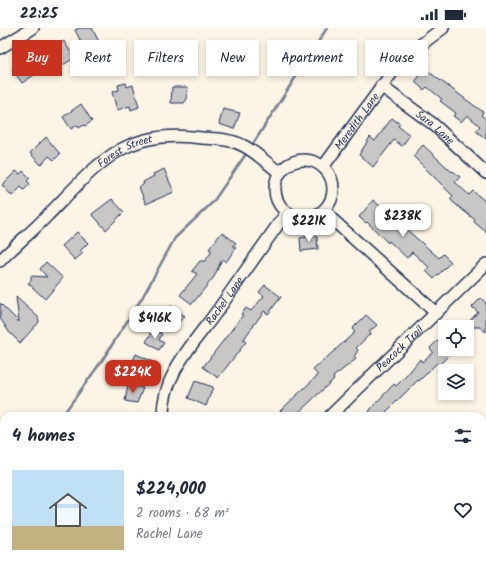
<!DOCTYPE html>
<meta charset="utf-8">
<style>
:root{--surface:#fff;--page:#f6f6f7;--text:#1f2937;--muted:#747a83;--line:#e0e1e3;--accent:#c8321e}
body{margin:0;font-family:Kalam,sans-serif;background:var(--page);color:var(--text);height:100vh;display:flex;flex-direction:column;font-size:15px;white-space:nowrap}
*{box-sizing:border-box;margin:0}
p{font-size:13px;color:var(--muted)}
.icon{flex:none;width:22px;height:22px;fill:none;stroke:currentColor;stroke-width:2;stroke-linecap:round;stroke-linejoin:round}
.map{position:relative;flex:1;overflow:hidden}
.drawer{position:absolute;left:0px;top:384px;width:486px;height:156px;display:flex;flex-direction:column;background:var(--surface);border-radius:12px 12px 0 0;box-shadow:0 2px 6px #0003}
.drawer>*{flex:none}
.banner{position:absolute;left:12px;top:12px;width:462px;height:36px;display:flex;gap:8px}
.tools{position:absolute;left:438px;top:292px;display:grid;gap:8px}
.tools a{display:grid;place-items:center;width:36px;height:36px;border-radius:0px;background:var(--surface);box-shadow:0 2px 6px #0003;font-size:20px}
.price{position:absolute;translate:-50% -34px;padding:0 9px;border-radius:8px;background:#fff;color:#222;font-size:13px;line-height:26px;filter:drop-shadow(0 1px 2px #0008)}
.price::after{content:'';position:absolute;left:50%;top:24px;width:12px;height:9px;margin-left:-6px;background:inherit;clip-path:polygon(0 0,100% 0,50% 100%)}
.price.selected{background:var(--accent);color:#fff}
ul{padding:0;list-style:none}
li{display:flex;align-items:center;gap:12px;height:100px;padding:0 12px}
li+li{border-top:1px solid var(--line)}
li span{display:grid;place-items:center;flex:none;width:112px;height:80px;border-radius:0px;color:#555}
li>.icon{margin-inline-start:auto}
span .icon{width:48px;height:48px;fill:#fffc;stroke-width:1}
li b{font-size:17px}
h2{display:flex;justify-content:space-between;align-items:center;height:48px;padding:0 12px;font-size:17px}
.chip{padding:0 14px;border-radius:0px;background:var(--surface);box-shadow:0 2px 6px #0003;font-size:14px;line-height:36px}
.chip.selected{background:var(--accent);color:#fff}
.status{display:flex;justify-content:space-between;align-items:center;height:28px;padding:0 20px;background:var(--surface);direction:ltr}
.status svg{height:11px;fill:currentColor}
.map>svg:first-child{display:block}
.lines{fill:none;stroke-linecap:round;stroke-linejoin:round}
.stream{stroke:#767f94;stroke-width:2.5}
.building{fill:#c8c7c6;stroke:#1b2f5e}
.minor-casing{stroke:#1b2f5e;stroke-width:14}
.minor{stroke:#fcf5e5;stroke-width:11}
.labels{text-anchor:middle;stroke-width:3;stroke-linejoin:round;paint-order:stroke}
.street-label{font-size:11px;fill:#1b2f5e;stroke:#fcf5e5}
</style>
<div class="status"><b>22:25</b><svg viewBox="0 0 49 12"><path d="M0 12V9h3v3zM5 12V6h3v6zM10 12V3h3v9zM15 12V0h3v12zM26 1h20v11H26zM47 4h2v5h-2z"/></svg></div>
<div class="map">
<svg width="486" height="540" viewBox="0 0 486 540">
<rect width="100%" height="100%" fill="#fcf5e5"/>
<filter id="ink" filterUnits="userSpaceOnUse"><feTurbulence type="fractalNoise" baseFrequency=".025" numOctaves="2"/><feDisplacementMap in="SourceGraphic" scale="8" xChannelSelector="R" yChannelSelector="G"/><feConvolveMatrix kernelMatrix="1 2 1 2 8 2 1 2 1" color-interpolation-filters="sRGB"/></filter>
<g filter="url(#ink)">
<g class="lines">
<!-- stream -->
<path class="stream" d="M251 119 327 0
M62 388 101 334 142 270 175 210 213 174 248 123
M0 465 4 462"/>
</g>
<!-- building -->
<path class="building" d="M79 0H92L99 14 92 17 90 15 83 18 75 2Z
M64 13 74 30 55 42 42 21 50 16 53 21Z
M28 32 37 45 22 55 12 41Z
M425 41 483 84 481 87 486 91V111L476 103 480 98 467 87 461 94 453 88 456 85 440 73 442 71 427 59 424 62 415 54Z
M126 55 127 59 133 57 139 79 131 82 130 78 117 82 112 64 119 62 118 57Z
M172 59H188L187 71 184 75H171Z
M81 76 92 93 85 98 84 97 79 100 77 97 71 101 63 89Z
M223 81 240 85 234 101 219 96Z
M392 90 400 96 398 98 410 107 402 118 394 112 373 139 359 127 370 109 375 113Z
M46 109 60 126 54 132 49 128 41 137 30 125Z
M423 117 452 144 453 143 460 149 455 154 469 167 473 163 486 174V204L474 194 475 192 454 175 450 171 453 168 413 128Z
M164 141 174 164 146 176 139 159 144 156 143 154 154 148 153 146Z
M16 143 20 146 23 143 30 150 27 153 30 156 24 162 21 159 12 168 2 157Z
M112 171 124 184 106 202 92 186Z
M373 172 439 230 443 226 451 234 434 251 426 243 430 240 412 224 407 230 389 213 388 215 367 194 366 195 359 189Z
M77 204 88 215 80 223 83 225 75 232 62 218Z
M222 204 236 215 233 218 236 220 226 234 222 231 214 249 192 276 180 267 197 246 192 243 200 233H205L212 223 209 221Z
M314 207 317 209 318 221 301 223 300 210Z
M46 234 63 250 45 271 28 255 31 253V248L47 249 40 241Z
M265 257 281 269 268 286 264 283 243 312 246 314 218 350 203 339 243 287 241 286 246 280 251 283 264 268 259 264Z
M16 269 38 289 39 294 20 315 9 304 0 290V275L19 294Z
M481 270 486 275V304L480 299H464L478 284 472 279Z
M171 278 185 288 174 299 163 290Z
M366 287 377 297 369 304 370 306 356 320 358 322 354 329 356 331 333 349 334 351 295 388H283L279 384 318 347 313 342 355 304 352 301Z
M154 301 162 306 159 312 164 315 159 322 146 314Z
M437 313 450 326 439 337 437 335 419 353 418 352 382 388H373L369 384 373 378 394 356 396 358 407 347 420 331 422 334 433 324 430 320Z
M136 326 153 334 147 349 129 341Z
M195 353 213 359 206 378 188 370Z
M128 357 143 360 137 375 125 373Z"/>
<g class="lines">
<defs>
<g id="minor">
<path d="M0 20 33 0"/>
<path id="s1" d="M381 58 433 96 486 145"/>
<circle cx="304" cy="161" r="29"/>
<path id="s2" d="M323 139 402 31 443 0"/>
<path d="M323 183 436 285"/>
<path id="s3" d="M0 233C15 217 33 203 48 187 98 136 124 99 202 110 216 111 231 111 244 118 257 125 268 136 280 145"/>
<path id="s4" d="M163 388C162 345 197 312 220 279 242 248 264 216 287 184"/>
<path id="s5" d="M330 388 486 236"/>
<path d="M178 540 182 536"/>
</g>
</defs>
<!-- minor casing -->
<use href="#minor" class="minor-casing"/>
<!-- minor -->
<use href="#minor" class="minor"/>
</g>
</g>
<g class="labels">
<!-- street labels -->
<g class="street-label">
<text dy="4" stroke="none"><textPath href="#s2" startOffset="57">Meredith Lane</textPath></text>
<text dy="4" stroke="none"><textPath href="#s1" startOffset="68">Sara Lane</textPath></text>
<text dy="4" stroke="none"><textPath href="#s3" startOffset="168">Forest Street</textPath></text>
<text dy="4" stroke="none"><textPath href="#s4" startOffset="133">Rachel Lane</textPath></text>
<text dy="4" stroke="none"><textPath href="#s5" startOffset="97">Peacock Trail</textPath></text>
</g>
</g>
</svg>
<div class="tools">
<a><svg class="icon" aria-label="locate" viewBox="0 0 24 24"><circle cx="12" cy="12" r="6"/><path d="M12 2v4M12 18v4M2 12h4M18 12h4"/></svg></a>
<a><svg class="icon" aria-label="layers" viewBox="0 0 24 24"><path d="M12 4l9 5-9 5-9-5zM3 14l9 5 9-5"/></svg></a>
</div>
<b class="price" style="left:403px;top:210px">$238K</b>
<b class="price" style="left:309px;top:215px">$221K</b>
<b class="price" style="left:155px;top:312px">$416K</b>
<b class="price selected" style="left:133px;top:366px">$224K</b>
<div class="banner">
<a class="chip selected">Buy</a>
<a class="chip">Rent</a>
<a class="chip">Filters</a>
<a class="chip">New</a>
<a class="chip">Apartment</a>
<a class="chip">House</a>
</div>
<section class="drawer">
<h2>4 homes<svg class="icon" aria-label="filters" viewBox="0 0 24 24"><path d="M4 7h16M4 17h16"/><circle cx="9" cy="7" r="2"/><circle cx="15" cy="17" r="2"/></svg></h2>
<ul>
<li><span style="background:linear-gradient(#bfe0f5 70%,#c2b280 0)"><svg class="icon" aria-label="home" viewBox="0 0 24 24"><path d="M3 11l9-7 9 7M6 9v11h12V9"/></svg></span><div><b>$224,000</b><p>2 rooms · 68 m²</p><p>Rachel Lane</p></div><svg class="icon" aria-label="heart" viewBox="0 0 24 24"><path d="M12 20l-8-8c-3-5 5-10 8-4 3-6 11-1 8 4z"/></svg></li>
</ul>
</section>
</div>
